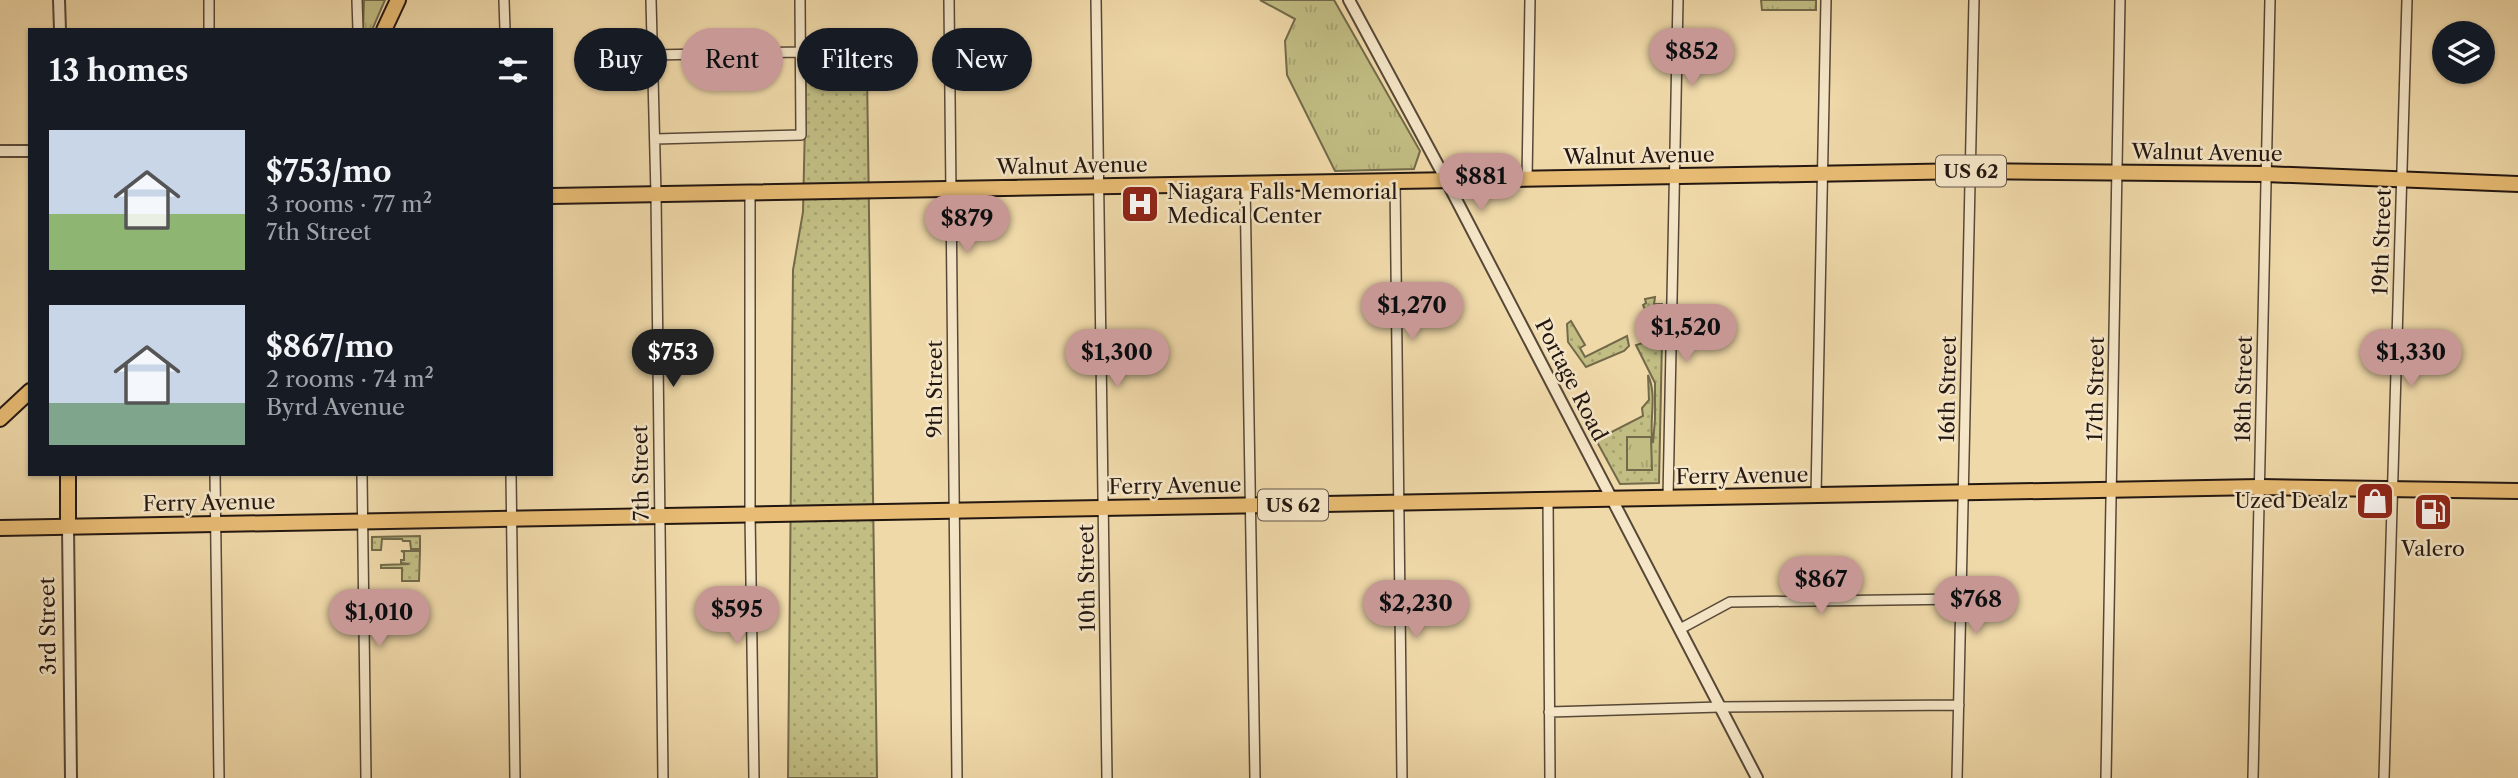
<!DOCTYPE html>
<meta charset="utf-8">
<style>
:root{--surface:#171b24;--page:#20242c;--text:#f1f3f6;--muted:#9ea1a6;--accent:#c59692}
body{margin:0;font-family:"Libre Caslon Text",serif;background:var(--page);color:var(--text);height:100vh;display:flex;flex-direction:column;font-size:26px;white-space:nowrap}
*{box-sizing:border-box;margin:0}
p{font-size:23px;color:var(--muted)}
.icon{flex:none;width:38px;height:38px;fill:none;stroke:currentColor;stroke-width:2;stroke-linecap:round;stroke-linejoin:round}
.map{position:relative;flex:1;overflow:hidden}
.details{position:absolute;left:28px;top:28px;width:525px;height:448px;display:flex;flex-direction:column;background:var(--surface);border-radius:0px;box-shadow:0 2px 5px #0004}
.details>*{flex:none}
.hud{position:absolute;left:574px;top:28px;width:665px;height:63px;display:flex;gap:14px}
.buttons{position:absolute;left:2432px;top:21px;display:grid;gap:14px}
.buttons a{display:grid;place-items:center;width:63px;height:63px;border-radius:50%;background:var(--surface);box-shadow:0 2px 5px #0004;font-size:35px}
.price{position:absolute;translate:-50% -60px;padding:0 16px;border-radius:24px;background:var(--accent);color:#111;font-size:23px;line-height:46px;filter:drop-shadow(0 2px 4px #0008)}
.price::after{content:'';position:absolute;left:50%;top:42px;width:21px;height:16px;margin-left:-10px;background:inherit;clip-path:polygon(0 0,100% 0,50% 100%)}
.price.active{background:#222;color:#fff}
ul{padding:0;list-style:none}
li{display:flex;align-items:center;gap:21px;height:175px;padding:0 21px}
li span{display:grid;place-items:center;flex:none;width:196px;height:140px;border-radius:0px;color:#555}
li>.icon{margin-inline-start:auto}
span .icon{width:84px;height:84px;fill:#fffc;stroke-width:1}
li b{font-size:30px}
h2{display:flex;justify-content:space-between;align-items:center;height:84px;padding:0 21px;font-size:30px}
.tag{padding:0 24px;border-radius:32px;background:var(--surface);box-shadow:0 2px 5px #0004;font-size:24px;line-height:63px}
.tag.active{background:var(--accent);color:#111}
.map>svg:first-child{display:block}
.grass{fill:url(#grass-dots);stroke:#726a4a;stroke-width:2}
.park{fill:url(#park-tufts);stroke:#726a4a;stroke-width:2}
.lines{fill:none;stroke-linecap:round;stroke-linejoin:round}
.minor-casing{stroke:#564837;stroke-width:12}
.tertiary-casing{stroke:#564837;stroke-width:14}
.primary-casing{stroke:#231711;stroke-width:18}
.minor{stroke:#f5e6c7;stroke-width:9}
.tertiary{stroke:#f5e6c7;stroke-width:10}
.primary{stroke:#e8bc74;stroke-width:14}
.labels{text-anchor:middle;stroke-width:5;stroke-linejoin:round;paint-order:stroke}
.shield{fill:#f5e6c7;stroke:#625548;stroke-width:2}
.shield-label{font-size:19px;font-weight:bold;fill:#231711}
.street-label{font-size:21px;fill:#231711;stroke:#f5e6c7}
.poi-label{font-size:21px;fill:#231711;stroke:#f5e6c7;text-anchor:start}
</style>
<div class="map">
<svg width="2518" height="778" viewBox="0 0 2518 778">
<defs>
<pattern id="grass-dots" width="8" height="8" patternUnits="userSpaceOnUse" patternTransform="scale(1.75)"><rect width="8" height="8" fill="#c1bd83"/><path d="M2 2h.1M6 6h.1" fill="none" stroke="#a6a270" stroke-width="1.8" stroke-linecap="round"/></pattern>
<pattern id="park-tufts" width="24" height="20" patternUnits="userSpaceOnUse" patternTransform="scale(1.75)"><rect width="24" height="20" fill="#c1bd83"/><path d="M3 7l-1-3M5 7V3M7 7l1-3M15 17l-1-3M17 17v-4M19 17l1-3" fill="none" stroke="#a6a270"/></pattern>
</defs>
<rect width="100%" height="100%" fill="#f0d9a9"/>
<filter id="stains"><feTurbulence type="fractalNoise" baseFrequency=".00286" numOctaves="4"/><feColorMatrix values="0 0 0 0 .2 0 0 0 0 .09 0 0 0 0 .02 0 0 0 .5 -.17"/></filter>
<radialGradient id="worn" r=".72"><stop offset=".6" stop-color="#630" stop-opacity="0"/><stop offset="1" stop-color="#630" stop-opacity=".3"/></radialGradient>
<!-- grass -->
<path class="grass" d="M867 72 877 778H788L793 270 803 212 806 77Z
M1655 297 1654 304H1662V336H1651L1646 326 1651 322 1643 305 1646 303 1645 299Z
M1571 321 1585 345 1580 348 1585 357 1627 336 1629 346 1624 351 1586 367 1568 342 1567 324Z
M1653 340 1662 341 1659 483 1620 484 1596 440 1643 416 1642 408 1649 400 1648 375C1658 397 1648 422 1653 443L1655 419V383L1636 345Z
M420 536V549H411L410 541H403L402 539H382L381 550H372V537Z
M401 551H420L419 581H402V568H381V565L409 564 401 563V560H404V552Z"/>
<!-- park -->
<path class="park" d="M364 0H385L372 30 363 29Z
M1260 0H1334L1420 151 1414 169 1335 171 1287 75 1285 41 1295 19Z
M1761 0H1816V10H1762Z
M1627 437H1651L1652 470H1627Z"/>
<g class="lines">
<defs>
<path id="minor" d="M209 0V30
M357 0 358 30
M504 0 505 30
M651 0 656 194 663 778
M949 0 957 778
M1096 0 1107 778
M653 55 800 52
M655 139 801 135 800 0
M1527 179 1530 0
M1395 181 1402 778
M1245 184 1255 778
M750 192V514L754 778
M215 474 219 778
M362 474 366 778
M511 474 515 778
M1816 495 1826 0
M1668 498 1678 0
M1548 500 1550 778
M1680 629 1730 602 1962 599
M1549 712 1720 707 1959 705
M1957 778 1974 0
M2106 778 2120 0
M2253 778 2270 0
M2384 778 2407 0"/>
<path id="tertiary" d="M59 0 60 30
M1349 0 1446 180 1757 778
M0 151H30
M68 527 71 778"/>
<path id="primary" d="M384 30 398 0
M551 196 1970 171 2265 174 2518 184
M0 419 30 391
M68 474V527
M0 528 2260 487 2518 491"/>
</defs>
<!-- minor casing -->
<use href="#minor" class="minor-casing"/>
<!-- tertiary casing -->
<use href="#tertiary" class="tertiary-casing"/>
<!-- primary casing -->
<use href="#primary" class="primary-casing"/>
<!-- minor -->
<use href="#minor" class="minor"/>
<!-- tertiary -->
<use href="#tertiary" class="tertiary"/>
<!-- primary -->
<use href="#primary" class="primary"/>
</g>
<!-- icons -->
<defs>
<symbol id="hospital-square" viewBox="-11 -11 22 22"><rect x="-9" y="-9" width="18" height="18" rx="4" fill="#8f2418" stroke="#f5e6c7"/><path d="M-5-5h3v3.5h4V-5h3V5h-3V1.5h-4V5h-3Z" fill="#fff"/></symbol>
<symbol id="shop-square" viewBox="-11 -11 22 22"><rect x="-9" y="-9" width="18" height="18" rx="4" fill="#8f2418" stroke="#f5e6c7"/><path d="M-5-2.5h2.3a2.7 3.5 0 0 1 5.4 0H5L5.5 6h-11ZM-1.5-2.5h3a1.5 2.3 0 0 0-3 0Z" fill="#fff"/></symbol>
<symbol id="fuel-square" viewBox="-11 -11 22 22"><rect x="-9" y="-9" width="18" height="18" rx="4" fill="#8f2418" stroke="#f5e6c7"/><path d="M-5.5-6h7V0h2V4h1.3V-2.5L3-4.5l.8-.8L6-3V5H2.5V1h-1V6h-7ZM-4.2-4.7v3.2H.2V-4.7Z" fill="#fff"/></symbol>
</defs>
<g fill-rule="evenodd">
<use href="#hospital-square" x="1118" y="182" width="44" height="44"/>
<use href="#shop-square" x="2353" y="479" width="44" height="44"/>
<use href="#fuel-square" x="2411" y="490" width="44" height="44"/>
</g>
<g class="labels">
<!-- shield labels -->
<g class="shield">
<rect x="1936" y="155.5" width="70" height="31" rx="5"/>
<rect x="1258" y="489.5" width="70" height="31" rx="5"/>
</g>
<g class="shield-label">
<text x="1971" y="178">US 62</text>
<text x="1293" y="512">US 62</text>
</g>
<!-- street labels -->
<g class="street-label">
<text transform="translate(2207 153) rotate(1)" y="7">Walnut Avenue</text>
<text transform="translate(1639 156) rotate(-1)" y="7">Walnut Avenue</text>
<text transform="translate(1072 166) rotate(-1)" y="7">Walnut Avenue</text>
<text transform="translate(2382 242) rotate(-88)" y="7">19th Street</text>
<text transform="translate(1571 380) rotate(63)" y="7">Portage Road</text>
<text transform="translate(935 389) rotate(-90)" y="7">9th Street</text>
<text transform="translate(1948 389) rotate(-89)" y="7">16th Street</text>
<text transform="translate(2096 389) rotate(-89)" y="7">17th Street</text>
<text transform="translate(2244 389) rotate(-89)" y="7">18th Street</text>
<text transform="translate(641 473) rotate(-91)" y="7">7th Street</text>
<text transform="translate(1742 476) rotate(-1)" y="7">Ferry Avenue</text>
<text transform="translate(1175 486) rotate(-1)" y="7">Ferry Avenue</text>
<text transform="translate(209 503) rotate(-1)" y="7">Ferry Avenue</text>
<text transform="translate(1087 578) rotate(-91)" y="7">10th Street</text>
<text transform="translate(48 626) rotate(-91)" y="7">3rd Street</text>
</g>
<!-- poi labels -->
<g class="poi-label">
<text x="1167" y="199">Niagara Falls Memorial<tspan x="1167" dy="24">Medical Center</tspan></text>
<text x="2348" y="508" text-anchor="end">Uzed Dealz</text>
<text x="2433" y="556" text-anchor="middle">Valero</text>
</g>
</g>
<rect width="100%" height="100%" filter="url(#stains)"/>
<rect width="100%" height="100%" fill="url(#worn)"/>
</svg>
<div class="buttons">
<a><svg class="icon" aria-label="layers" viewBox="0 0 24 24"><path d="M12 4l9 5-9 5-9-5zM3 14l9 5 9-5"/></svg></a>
</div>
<b class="price" style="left:1692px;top:88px">$852</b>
<b class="price" style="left:1481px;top:213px">$881</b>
<b class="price" style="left:967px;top:255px">$879</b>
<b class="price" style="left:1412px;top:342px">$1,270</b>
<b class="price" style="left:1686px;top:364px">$1,520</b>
<b class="price active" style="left:673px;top:389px">$753</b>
<b class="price" style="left:1117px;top:389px">$1,300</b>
<b class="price" style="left:2411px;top:389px">$1,330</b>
<b class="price" style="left:1821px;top:616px">$867</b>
<b class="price" style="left:1976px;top:636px">$768</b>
<b class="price" style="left:1416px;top:640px">$2,230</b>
<b class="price" style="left:737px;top:646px">$595</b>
<b class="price" style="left:379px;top:649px">$1,010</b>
<div class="hud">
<a class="tag">Buy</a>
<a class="tag active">Rent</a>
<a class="tag">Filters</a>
<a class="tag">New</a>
</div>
<section class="details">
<h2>13 homes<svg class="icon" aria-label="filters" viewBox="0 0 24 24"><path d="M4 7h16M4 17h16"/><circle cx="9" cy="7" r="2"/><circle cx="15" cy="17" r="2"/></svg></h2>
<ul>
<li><span style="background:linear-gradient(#c9d6e8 60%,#8fb573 0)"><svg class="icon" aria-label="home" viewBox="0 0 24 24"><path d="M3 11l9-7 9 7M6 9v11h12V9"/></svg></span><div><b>$753/mo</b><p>3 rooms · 77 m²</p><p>7th Street</p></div></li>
<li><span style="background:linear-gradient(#c9d6e8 70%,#7fa58c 0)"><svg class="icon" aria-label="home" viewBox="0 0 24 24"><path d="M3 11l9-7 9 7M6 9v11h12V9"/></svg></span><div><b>$867/mo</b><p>2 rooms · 74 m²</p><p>Byrd Avenue</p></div></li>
</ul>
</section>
</div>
